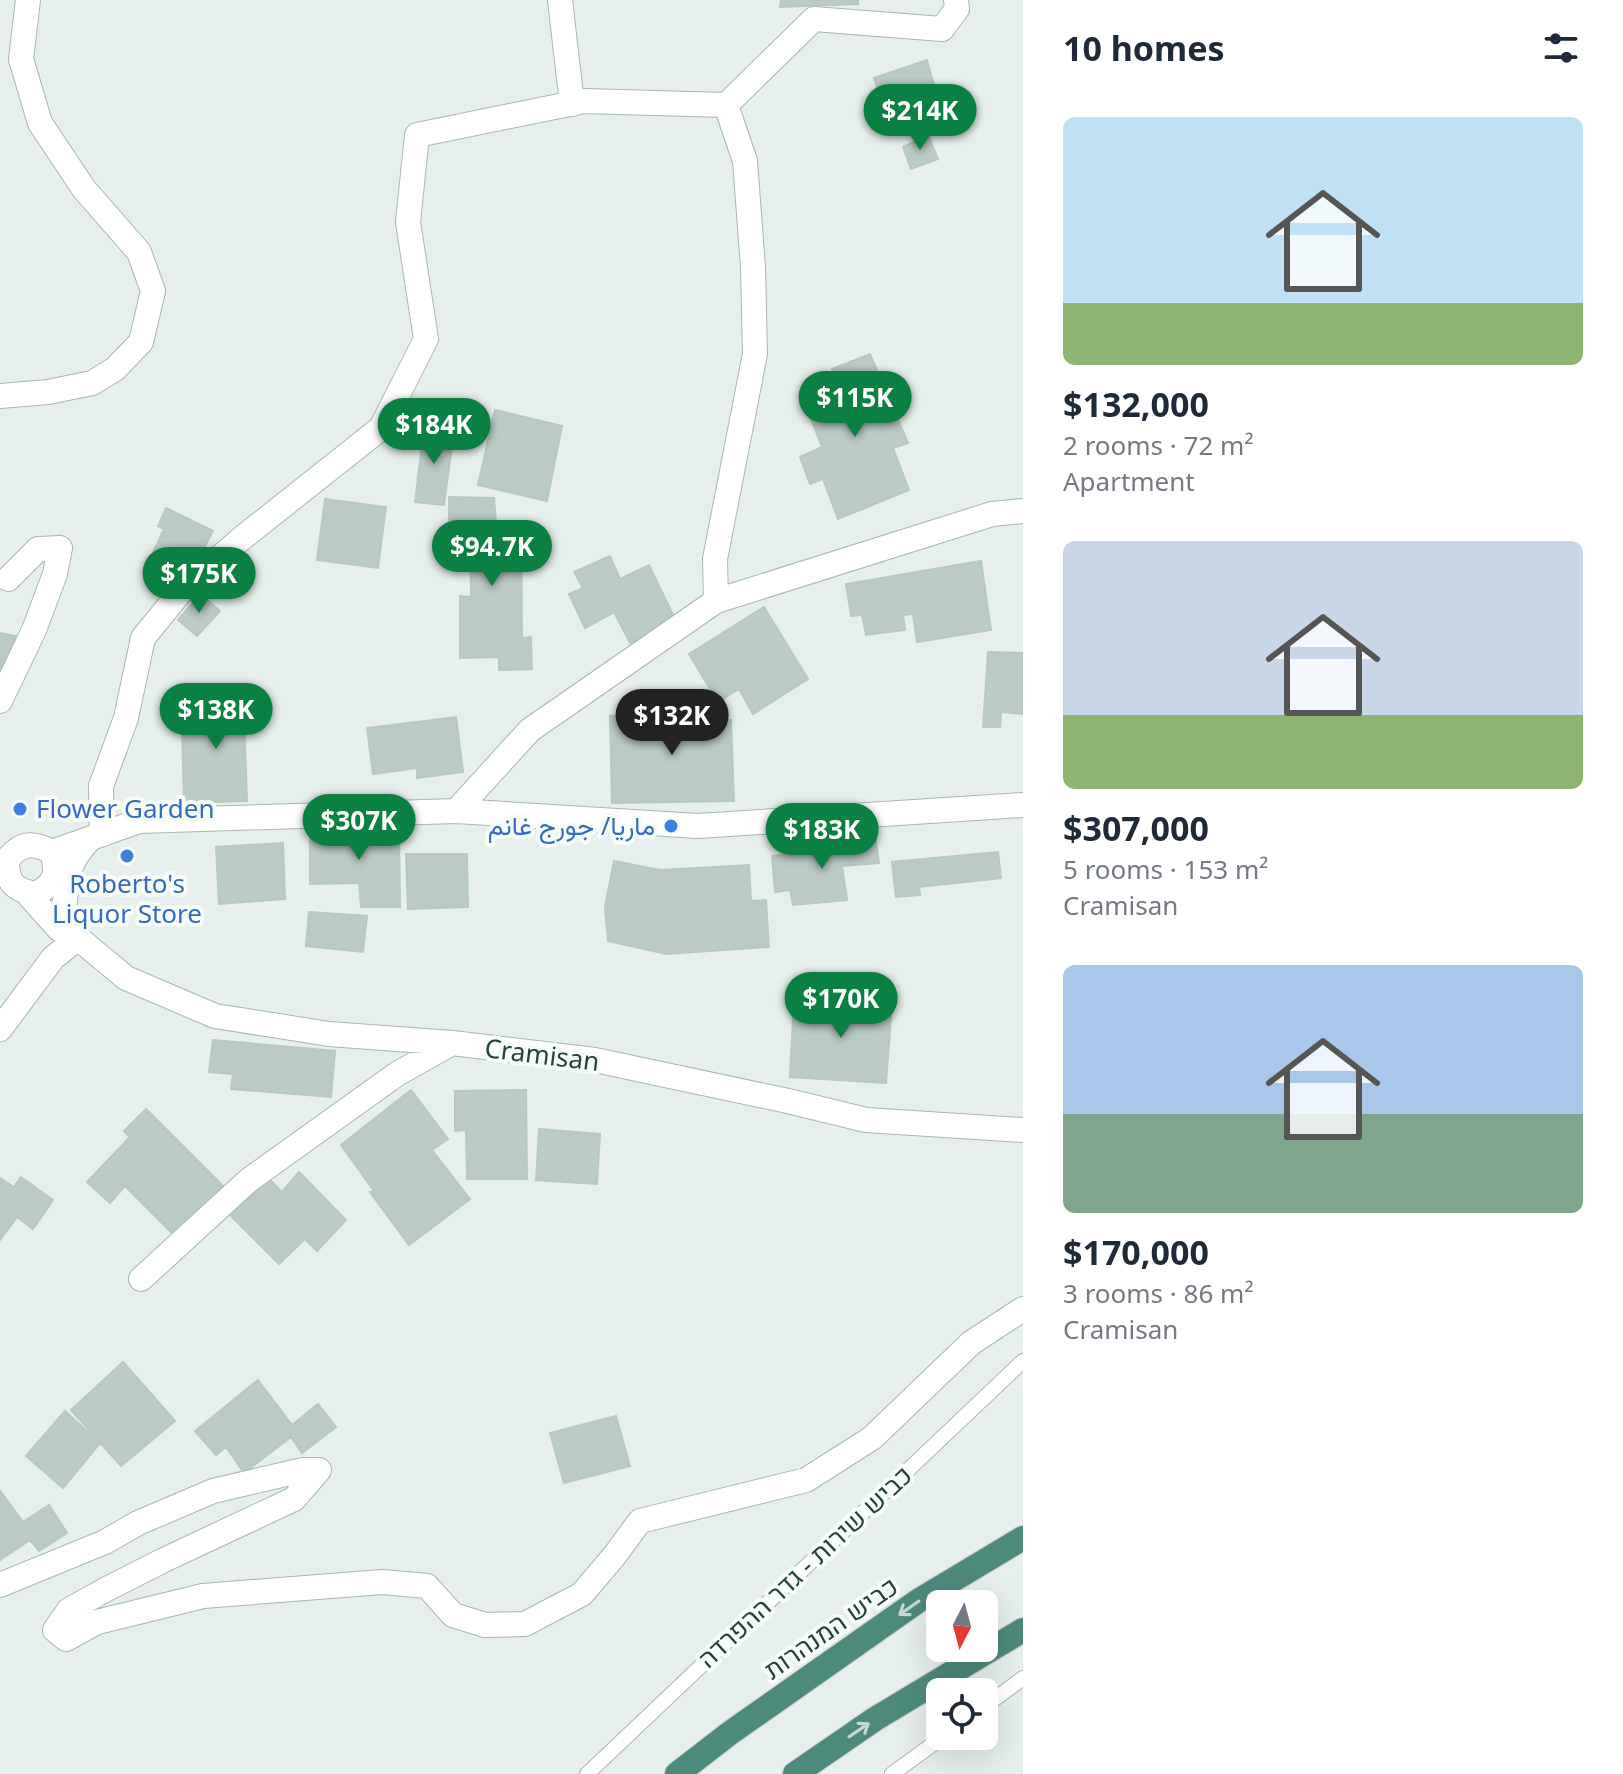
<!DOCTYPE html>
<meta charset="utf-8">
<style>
:root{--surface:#fff;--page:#f6f6f7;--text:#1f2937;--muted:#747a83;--accent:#0b8043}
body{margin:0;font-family:"Noto Sans",Vazirmatn,Heebo,sans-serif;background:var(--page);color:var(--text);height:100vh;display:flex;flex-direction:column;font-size:30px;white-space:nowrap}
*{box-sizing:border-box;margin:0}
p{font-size:26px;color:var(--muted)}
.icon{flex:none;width:44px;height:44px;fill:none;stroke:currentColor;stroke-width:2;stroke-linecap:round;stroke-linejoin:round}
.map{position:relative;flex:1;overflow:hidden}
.drawer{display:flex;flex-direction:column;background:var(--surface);width:600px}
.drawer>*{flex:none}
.needle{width:52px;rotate:186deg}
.tools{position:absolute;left:926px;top:1590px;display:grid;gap:16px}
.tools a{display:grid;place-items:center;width:72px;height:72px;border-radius:12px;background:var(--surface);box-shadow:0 8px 32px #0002;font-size:40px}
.price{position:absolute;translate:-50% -68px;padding:0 18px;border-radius:28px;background:var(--accent);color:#fff;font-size:26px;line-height:52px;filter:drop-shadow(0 2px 4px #0008)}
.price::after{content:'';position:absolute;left:50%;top:48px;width:24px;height:18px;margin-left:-12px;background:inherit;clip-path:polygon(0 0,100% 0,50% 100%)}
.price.current{background:#222;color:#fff}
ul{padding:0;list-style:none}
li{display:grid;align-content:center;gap:16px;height:424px;padding:0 40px}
li span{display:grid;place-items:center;height:248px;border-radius:12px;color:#555}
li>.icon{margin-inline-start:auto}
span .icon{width:144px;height:144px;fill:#fffc;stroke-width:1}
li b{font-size:34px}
h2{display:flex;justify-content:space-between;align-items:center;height:96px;padding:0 40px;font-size:34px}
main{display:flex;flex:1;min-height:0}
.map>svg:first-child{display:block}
.building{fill:#bbcac4;stroke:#b8c9c2;stroke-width:2}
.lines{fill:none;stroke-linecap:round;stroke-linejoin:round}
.service-casing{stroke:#a8b8b2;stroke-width:16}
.minor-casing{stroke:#a8b8b2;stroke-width:26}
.tertiary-casing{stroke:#a8b8b2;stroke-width:26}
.trunk-casing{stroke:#c2cac8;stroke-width:26}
.service{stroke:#fff;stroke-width:14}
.minor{stroke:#fff;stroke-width:24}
.tertiary{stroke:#fff;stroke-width:24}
.trunk{stroke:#4c8a7c;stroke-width:24}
.oneway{stroke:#c4d9d4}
.shop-dot{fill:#3f7fe0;stroke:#f7fbf9;stroke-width:3}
.labels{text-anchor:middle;stroke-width:8;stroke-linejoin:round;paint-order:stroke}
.shop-label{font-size:26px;fill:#366cbe;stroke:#f7fbf9;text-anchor:start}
.street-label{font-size:26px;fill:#24423a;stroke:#f7fbf9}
</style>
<main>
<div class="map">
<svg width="1023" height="1774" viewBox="0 0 1023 1774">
<rect width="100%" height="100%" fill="#e6efeb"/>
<!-- building -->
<path class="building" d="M781 0H858V4L780 7Z
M927 60 942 115 900 130 895 114 887 118 874 78Z
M928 135 938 159 911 169 903 147Z
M870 354 908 443 893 448 909 490 838 519 823 479 810 484 800 457 822 447 802 396 838 380 832 369Z
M495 410 562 426 547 501 478 485Z
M424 428 454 431 444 505 415 502Z
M449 497 494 498 496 523 521 524 522 638 531 637 532 669 499 670V657L460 658V596L471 597 470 520H449Z
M325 499 386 507 378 568 317 560Z
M166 508 213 531 191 572 153 553 164 529 158 526Z
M610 556 620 579 649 565 676 621 630 643 614 612 585 628 569 594 583 588 574 572Z
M981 561 991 630 917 642 913 614 903 615 905 630 866 635 862 615 851 616 846 584Z
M200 594 220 611 197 636 178 620Z
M764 607 808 679 753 714 739 689 718 702 689 654Z
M0 633 16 636 8 674 0 672Z
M988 652 1023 653V714L1001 712 1000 727H983Z
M243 690 247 801 184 803 182 726H201L200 692Z
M678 698H701L704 719 731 720 734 801 612 803 610 716 679 715Z
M456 717 463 772 417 778V768L373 774 367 728Z
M399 828 400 907H361L359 883 310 884V829Z
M875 835 879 863 842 866 847 900 793 905 790 890 775 892 772 856 842 849 841 838Z
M283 843 285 899 219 904 216 847Z
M998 852 1001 878 919 887 920 895 896 897 892 862Z
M406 854H467L468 907 408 909Z
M614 861 660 870 749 865 751 901 766 900 769 947 666 954 608 941 605 907Z
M309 912 367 916 363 952 306 946Z
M794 997 892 1003 886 1083 790 1077Z
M213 1040 335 1051 331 1097 231 1089 233 1074 209 1072Z
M411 1090 448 1139 432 1150 470 1199 409 1245 370 1192 374 1191 341 1145Z
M526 1090 527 1179H467L466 1130 455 1131V1091Z
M146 1109 227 1190 177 1238 125 1186 110 1203 87 1182 130 1137 124 1131Z
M539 1129 600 1134 597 1184 536 1180Z
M299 1172 346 1220 317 1251 305 1239 279 1264 229 1214 267 1177 282 1192Z
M21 1177 53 1200 33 1229 17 1217 0 1240V1178L14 1187Z
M123 1362 175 1421 121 1466 71 1410Z
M258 1380 292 1425 318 1404 336 1427 302 1453 291 1437 244 1473 226 1447 216 1455 195 1431Z
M65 1411 100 1443 63 1488 26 1456Z
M616 1416 630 1466 564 1483 550 1433Z
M1 1492 23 1522 49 1505 67 1533 39 1551 30 1540 0 1560Z"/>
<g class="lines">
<defs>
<path id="service" d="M984 1707 1023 1678
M587 1774 1023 1361
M892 1774 944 1736"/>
<path id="minor" d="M560 0 572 104
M0 396 48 392 92 383 115 369 141 342 153 291 139 252 84 189 40 123 21 59 28 0
M716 601 715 559 755 354 753 267 745 161 726 105
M0 701 34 630 55 574 60 548 38 549 8 579
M456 811 530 730 716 601 992 514 1023 511
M102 834 101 786 126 718 143 638 182 590 241 539 381 428 426 339 408 222 417 135 584 101 726 105 814 19 942 29 957 9 956 0
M26 892 59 929 78 938 126 978 215 1016 329 1034 452 1043 595 1060 788 1101 866 1120 1023 1130
M64 910C68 877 66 864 90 839
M0 1029 53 958 78 938
M141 1279 249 1180 397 1074 452 1043
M0 1585 105 1542 138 1523 213 1491 303 1470H319L294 1499 164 1560 105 1590 69 1610 55 1630 66 1639 97 1622 203 1596 382 1582 427 1586 453 1615 485 1625 525 1624 582 1594 615 1555 640 1521 806 1480 872 1438 971 1343 1023 1309"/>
<path id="tertiary" d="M52 852C58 874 56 883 36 894 14 890 7 883 7 860 21 842 32 842 52 852L139 821 456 811 698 826 1023 805"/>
<path id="trunk" d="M677 1774 730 1733 918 1601 1023 1538
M795 1774 875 1719 1023 1630"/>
</defs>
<!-- service casing -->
<use href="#service" class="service-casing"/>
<!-- minor casing -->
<use href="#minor" class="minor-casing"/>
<!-- tertiary casing -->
<use href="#tertiary" class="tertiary-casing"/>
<!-- trunk casing -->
<use href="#trunk" class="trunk-casing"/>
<!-- service -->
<use href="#service" class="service"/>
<!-- minor -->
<use href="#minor" class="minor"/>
<!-- tertiary -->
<use href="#tertiary" class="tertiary"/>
<!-- trunk -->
<use href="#trunk" class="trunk"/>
</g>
<!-- one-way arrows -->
<defs><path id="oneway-shaft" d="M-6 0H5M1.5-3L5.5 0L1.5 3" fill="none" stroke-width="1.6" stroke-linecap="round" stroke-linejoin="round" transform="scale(2)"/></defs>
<g class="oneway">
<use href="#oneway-shaft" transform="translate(909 1608) rotate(145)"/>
<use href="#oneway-shaft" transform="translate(859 1730) rotate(-34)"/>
</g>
<!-- markers -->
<g class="shop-dot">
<circle cx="20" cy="809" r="8"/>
<circle cx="671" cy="826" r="8"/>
<circle cx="127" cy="856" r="8"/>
</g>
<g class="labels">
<!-- shop labels -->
<g class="shop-label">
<text x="36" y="818">Flower Garden</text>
<text x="655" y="835" text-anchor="end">ماريا/ جورج غانم</text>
<text x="127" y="893" text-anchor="middle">Roberto's<tspan x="127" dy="30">Liquor Store</tspan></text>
</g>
<!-- street labels -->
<g class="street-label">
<text transform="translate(542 1055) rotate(7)" y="9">Cramisan</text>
<text transform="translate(805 1567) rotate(-43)" y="9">כביש שירות - גדר ההפרדה</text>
<text transform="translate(831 1628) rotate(-35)" y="9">כביש המנהרות</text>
</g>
</g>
</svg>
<div class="tools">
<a><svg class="needle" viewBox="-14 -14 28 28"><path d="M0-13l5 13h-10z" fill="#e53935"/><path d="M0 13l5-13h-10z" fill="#747a83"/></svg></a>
<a><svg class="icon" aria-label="locate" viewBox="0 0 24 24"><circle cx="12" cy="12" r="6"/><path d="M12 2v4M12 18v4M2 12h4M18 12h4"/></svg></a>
</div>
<b class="price" style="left:920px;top:152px">$214K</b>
<b class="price" style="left:855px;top:439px">$115K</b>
<b class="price" style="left:434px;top:466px">$184K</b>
<b class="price" style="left:492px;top:588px">$94.7K</b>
<b class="price" style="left:199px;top:615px">$175K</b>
<b class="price" style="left:216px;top:751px">$138K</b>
<b class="price current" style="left:672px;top:757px">$132K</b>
<b class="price" style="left:359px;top:862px">$307K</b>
<b class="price" style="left:822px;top:871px">$183K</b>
<b class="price" style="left:841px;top:1040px">$170K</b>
</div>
<section class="drawer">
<h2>10 homes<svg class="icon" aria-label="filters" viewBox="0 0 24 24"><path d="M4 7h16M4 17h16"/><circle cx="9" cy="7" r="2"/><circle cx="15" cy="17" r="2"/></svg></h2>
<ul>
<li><span style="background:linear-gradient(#bfe0f5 75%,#8fb573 0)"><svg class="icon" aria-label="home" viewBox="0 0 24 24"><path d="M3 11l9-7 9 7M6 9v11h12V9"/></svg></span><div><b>$132,000</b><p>2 rooms · 72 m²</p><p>Apartment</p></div></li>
<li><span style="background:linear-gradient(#c9d6e8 70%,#8fb573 0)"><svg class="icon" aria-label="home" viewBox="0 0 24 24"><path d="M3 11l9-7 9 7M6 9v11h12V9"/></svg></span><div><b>$307,000</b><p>5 rooms · 153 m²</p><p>Cramisan</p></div></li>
<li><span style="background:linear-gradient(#a9c7e8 60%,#7fa58c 0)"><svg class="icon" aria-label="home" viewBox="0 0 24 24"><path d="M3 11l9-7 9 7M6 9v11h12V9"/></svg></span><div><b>$170,000</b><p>3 rooms · 86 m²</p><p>Cramisan</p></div></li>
</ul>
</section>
</main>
